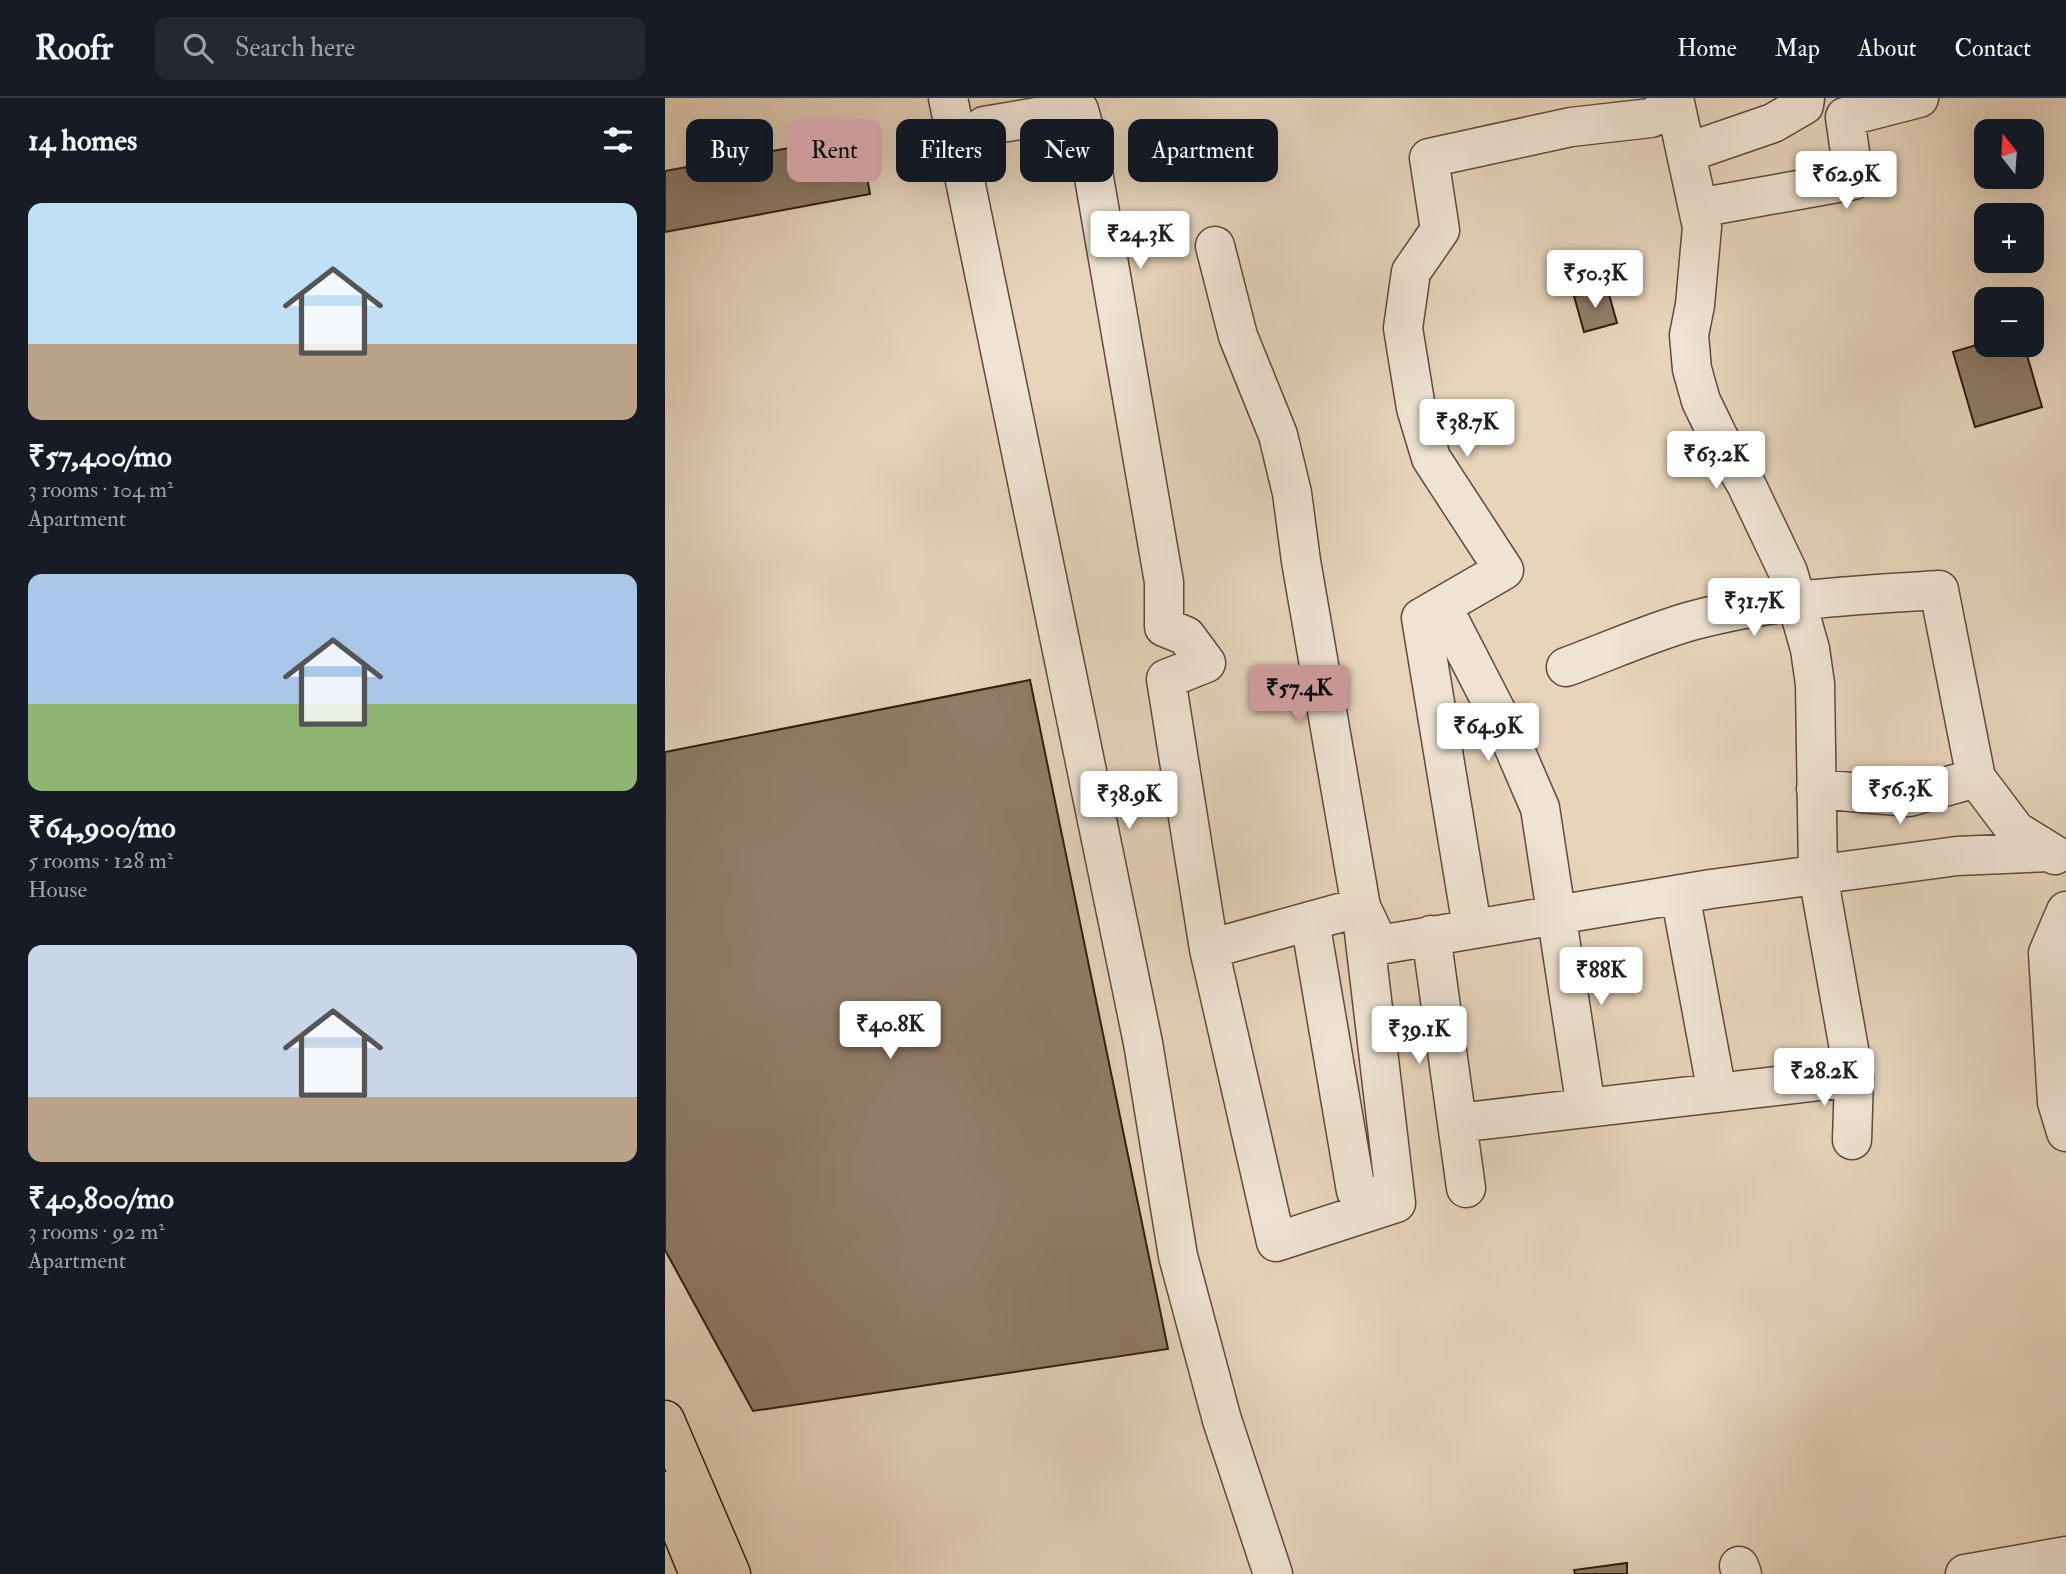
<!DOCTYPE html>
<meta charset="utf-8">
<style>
:root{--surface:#171b24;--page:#242831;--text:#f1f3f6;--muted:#9ea1a6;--line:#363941;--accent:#c59692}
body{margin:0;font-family:"IM FELL Double Pica",serif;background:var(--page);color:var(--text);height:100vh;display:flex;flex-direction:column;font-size:26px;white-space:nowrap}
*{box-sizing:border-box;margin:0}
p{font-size:23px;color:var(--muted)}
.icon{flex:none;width:38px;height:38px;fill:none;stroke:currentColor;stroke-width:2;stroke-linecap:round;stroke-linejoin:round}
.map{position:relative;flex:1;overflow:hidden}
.details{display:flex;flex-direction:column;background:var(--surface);width:665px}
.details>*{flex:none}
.top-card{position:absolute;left:21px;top:21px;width:665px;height:63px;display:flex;gap:14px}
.needle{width:46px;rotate:343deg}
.fabs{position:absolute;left:1309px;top:21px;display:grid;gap:14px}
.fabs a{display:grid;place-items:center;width:70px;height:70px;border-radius:14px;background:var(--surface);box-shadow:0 7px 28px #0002;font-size:35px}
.price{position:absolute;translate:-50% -60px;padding:0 16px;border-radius:7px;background:#fff;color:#222;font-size:23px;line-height:46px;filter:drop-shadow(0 2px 4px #0008)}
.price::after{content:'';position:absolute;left:50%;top:42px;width:21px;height:16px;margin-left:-10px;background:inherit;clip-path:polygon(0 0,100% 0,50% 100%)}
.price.selected{background:var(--accent);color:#111}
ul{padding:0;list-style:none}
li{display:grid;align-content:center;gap:14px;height:371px;padding:0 28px}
li span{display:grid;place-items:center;height:217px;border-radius:14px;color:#555}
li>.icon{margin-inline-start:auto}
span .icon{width:126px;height:126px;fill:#fffc;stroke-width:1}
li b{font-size:30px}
h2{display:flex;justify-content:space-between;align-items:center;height:84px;padding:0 28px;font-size:30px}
.tag{padding:0 24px;border-radius:14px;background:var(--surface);box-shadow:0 7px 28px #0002;font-size:24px;line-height:63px}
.tag.selected{background:var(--accent);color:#111}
header{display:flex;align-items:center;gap:42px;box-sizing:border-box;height:98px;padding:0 35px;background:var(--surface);border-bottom:2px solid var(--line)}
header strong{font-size:33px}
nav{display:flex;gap:38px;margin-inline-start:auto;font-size:24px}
.search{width:490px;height:63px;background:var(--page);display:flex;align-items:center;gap:18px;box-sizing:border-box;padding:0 24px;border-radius:14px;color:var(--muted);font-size:26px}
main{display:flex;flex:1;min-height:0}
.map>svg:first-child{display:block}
.building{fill:#907c68;stroke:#321d0f;stroke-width:2}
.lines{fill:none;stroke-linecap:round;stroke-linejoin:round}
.minor-casing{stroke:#5f4b3a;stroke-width:41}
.major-casing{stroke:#321d0f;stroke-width:41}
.minor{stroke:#efe3d3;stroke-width:38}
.major{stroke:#e7d4bb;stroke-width:38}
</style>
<header>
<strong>Roofr</strong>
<div class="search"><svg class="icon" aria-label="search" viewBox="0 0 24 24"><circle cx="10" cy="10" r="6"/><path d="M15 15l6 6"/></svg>Search here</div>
<nav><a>Home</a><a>Map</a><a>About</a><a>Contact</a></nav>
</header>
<main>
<section class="details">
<h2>14 homes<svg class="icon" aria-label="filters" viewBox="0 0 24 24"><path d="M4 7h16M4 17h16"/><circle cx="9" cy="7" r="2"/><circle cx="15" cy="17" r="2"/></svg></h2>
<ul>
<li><span style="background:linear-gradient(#bfe0f5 65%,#b9a48a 0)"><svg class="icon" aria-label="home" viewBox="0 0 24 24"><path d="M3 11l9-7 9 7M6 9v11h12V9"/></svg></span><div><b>₹57,400/mo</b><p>3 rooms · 104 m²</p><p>Apartment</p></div></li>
<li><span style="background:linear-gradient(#a9c7e8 60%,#8fb573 0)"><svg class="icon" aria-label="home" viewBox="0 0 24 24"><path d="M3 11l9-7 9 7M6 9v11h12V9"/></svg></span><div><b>₹64,900/mo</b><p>5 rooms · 128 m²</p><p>House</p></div></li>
<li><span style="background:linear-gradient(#c9d6e8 70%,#b9a48a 0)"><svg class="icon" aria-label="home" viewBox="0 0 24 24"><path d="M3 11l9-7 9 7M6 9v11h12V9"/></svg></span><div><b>₹40,800/mo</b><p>3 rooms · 92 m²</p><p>Apartment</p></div></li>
</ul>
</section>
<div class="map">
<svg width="1401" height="1476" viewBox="0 0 1401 1476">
<rect width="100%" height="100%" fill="#e7d4bb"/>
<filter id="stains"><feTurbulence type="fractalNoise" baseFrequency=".00286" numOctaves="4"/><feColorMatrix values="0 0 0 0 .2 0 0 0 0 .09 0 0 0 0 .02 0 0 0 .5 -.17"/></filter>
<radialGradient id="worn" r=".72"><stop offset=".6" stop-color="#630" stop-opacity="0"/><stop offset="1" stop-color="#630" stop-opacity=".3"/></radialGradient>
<!-- building -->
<path class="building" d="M195 37 205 96 0 134V73Z
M942 189 952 225 919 234 909 198Z
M1321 244V247H1359L1377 309 1310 329 1288 254Z
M365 582 503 1251 88 1313 0 1152V654Z
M962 1465V1476H910L909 1472Z"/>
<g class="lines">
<defs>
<path id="minor" d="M283 0 478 945 513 1158 557 1322 608 1476
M319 28 414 12 423 45 499 484V529L521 538 541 565 501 581 544 851
M1021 55 1108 25 1139 7 1140 0
M1033 110 1189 82 1180 19 1254 0
M550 148 573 238 613 337 627 395 636 463 696 809 731 1105
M777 508 843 636 875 710 921 1010
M901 569C942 554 984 535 1026 523 1106 501 1191 497 1274 492L1311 680 1351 733 1390 757
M1151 691 1244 699 1311 680
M1015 796 1052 995
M1401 813 1383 855 1392 1004 1401 1034
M645 823 691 1093 731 1105
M807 829 756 520 839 472 766 360 751 310 738 230 746 174 775 132 764 60 906 29 986 20 1010 5
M766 837 801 1090
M792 1025 1189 979 1153 777 1150 586 1145 551 1123 474 1081 386 1053 338 1036 303 1027 271 1024 237 1030 207 1037 129 1009 0
M1187 1042 1189 979
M731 1105 611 1144 544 851 696 809 714 847 1046 791 1292 758 1385 754
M1074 1468 1077 1476
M1300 1476 1401 1458"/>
<path id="major" d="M0 1322 66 1476
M0 1393 34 1476"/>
</defs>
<!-- minor casing -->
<use href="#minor" class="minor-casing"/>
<!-- major casing -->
<use href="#major" class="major-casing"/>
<!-- minor -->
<use href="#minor" class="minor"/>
<!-- major -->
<use href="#major" class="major"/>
</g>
<rect width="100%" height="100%" filter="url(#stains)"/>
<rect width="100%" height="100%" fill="url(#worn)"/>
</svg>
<div class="fabs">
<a><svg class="needle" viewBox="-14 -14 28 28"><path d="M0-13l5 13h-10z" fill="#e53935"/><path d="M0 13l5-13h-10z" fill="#9ea1a6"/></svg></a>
<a>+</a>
<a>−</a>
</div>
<b class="price" style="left:1181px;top:113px">₹62.9K</b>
<b class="price" style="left:475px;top:173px">₹24.3K</b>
<b class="price" style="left:930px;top:212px">₹50.3K</b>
<b class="price" style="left:802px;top:361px">₹38.7K</b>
<b class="price" style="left:1051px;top:393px">₹63.2K</b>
<b class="price" style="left:1089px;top:540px">₹31.7K</b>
<b class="price selected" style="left:634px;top:627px">₹57.4K</b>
<b class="price" style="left:823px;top:665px">₹64.9K</b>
<b class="price" style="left:1235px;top:728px">₹56.3K</b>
<b class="price" style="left:464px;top:733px">₹38.9K</b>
<b class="price" style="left:936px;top:909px">₹88K</b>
<b class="price" style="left:225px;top:963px">₹40.8K</b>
<b class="price" style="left:754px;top:968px">₹39.1K</b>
<b class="price" style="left:1159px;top:1010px">₹28.2K</b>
<div class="top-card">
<a class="tag">Buy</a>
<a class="tag selected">Rent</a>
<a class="tag">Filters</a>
<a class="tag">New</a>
<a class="tag">Apartment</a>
</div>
</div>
</main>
